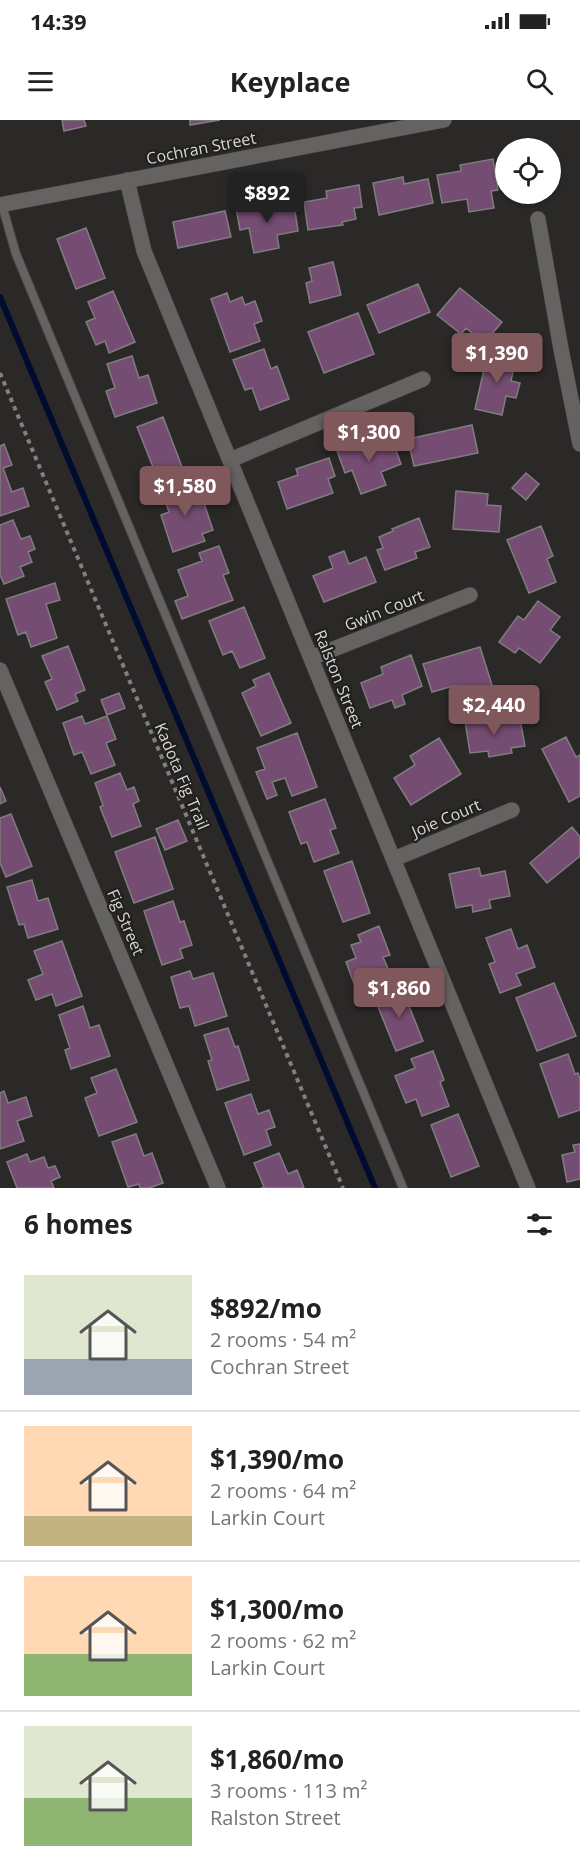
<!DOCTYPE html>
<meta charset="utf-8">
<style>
:root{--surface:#fff;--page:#f2f2f2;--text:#222;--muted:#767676;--line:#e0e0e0;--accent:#80585c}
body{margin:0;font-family:"Open Sans",sans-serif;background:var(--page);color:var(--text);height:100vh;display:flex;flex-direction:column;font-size:22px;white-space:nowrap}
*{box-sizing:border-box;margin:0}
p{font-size:20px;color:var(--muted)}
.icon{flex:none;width:33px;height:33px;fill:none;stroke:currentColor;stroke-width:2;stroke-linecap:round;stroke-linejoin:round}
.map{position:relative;height:1068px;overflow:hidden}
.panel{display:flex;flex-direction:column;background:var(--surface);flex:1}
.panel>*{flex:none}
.fabs{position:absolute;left:495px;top:18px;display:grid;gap:12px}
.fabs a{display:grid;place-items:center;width:66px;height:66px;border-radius:50%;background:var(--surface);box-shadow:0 2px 4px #0004;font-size:30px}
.price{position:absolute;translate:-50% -51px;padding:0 14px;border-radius:6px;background:var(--accent);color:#fff;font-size:20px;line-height:39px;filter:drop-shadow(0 2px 3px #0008)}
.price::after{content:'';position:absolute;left:50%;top:36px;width:18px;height:14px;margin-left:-9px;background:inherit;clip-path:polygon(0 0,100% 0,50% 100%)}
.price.on{background:#222;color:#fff}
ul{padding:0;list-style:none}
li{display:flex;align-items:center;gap:18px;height:150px;padding:0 24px}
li+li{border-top:2px solid var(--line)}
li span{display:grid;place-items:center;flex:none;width:168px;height:120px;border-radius:0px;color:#555}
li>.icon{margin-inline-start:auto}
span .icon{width:72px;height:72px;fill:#fffc;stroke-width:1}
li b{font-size:26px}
h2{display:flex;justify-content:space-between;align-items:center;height:72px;padding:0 24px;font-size:26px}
.status{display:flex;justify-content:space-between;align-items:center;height:42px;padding:0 30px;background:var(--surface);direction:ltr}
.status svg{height:16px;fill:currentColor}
header{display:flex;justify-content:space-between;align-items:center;height:78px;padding:0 24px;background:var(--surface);font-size:27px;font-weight:700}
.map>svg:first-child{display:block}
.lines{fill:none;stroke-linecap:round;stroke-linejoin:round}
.stream{stroke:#000b30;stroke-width:6}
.building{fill:#764d72;stroke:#7f7d7f;stroke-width:1.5}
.service-casing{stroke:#474544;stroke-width:10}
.minor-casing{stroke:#474544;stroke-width:16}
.secondary-casing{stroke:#474544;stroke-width:16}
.path{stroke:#82807f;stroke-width:4;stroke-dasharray:4.5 4.5;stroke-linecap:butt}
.service{stroke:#656361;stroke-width:8}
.minor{stroke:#656361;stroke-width:15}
.secondary{stroke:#656361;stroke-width:15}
.labels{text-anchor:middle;stroke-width:4.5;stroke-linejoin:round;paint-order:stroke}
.street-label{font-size:16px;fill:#d9d7d6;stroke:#21201e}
</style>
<div class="status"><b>14:39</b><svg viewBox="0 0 49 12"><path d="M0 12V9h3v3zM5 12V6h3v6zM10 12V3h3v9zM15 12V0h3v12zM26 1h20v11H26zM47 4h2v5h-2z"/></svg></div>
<header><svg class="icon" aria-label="menu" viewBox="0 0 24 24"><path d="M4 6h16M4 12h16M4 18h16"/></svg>Keyplace<svg class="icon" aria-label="search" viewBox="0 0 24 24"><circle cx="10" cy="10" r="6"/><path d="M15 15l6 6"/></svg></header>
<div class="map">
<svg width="580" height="1068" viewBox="0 0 580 1068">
<rect width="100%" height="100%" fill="#2b2928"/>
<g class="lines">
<!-- stream -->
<path class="stream" d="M0 177 375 1068"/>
</g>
<!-- building -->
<path class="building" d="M62 0H84L86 6 64 11Z
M190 0H220L190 5Z
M493 39 498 70 491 71 494 88 469 92 467 79 442 83 437 55 461 51 460 45Z
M403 57 404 64 428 59 433 83 379 95 373 63Z
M359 65 362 87 354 88 356 99 342 102 343 105 308 110 304 82 327 78 326 71Z
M269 82 270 88 294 84 298 111 277 115 279 128 254 133 249 108 240 110 236 88Z
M225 91 231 117 178 128 173 102Z
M86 108 105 158 76 169 57 119Z
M333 142 341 175 310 183 306 163 312 161 309 148Z
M418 164 430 192 379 213 367 185Z
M460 168 502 202 484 223 466 208 461 214 437 195Z
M113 171 135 222 109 233 105 221 96 225 86 202 95 198 88 182Z
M227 173 230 182 242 177 245 185 255 181 262 201 254 204 260 221 230 232 211 179Z
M358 193 374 234 324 253 308 212Z
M264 229 271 249 277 246 289 279 260 290 252 268 245 270 233 240Z
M488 232 516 238 511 261 520 263 516 278 506 276 502 295 475 289Z
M132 236 139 258 148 255 157 283 115 297 106 271 115 268 107 244Z
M163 297 184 352 159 362 137 307Z
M472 305 478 333 414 346 408 319Z
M392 319 401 344 381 352 386 365 361 374 352 350 345 353 337 331 367 320 369 327Z
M4 324 12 345 3 348 12 372 23 368 29 386 0 396V326Z
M329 338 335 356 328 359 333 373 287 389 278 362 298 355 296 349Z
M526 353 539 364 526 380 512 368Z
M187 361 195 383 203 380 213 410 202 414 205 421 173 432 161 395 169 392 161 370Z
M456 371 488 374 487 385 501 386 499 412 453 409Z
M419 398 430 427 415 432 417 438 385 450 377 430 383 428 379 417 393 411 392 409Z
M13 400 21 419 30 416 35 429 28 432 32 442 20 447 24 456 4 464 0 455V405Z
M541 406 553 436 547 439 556 462 529 473 507 420Z
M219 426 229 453 223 455 233 480 182 499 175 481 188 476 178 450 202 441 199 433Z
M344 431 349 444 366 437 376 462 324 482 313 456 333 448 329 437Z
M55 463 60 480 46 484 57 518 31 527 26 512 18 515 6 479Z
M538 481 560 497 550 510 560 517 540 543 519 528 515 533 499 522 518 496 524 500Z
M244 487 265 538 240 548 232 531 223 535 209 501Z
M68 526 85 570 75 574 78 581 57 590 45 562 52 559 42 536Z
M480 527 492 565 456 576 453 566 432 572 423 544Z
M411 535 422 566 402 575 405 584 395 588 392 580 370 588 361 563 383 554 381 547Z
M269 553 291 603 261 616 242 573 256 566 253 560Z
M119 573 125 588 107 595 101 580Z
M82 596 85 604 107 596 116 619 106 623 115 645 91 654 82 632 74 635 63 603Z
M500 596 501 602 520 599 525 626 511 628 512 633 489 637 488 631 470 633 465 601Z
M297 613 317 667 292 676 285 658 272 662 277 675 267 679 256 652 265 649 257 628Z
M566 617 576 637 580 635V676L569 682 542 629Z
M439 618 461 654 411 685 394 658 415 645 410 636Z
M120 653 127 670 134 667 139 681 133 684 141 706 112 717 100 687 103 685 95 663Z
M0 667 6 681 0 684Z
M325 679 336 708 330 710 339 733 314 742 307 722 301 724 289 692Z
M11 694 32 746 6 757 0 743V698Z
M178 700 187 721 165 730 156 709Z
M572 707 580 717V736L547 763 530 743Z
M155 717 173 769 134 783 115 732Z
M352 741 370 793 343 802 324 751Z
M479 748 481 756 505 751 510 776 489 780 491 788 473 792 472 785 456 788 449 754Z
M32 760 38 781 48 778 58 809 28 818 24 804 19 805 7 767Z
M173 781 180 802 184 801 192 825 180 829 183 838 162 845 144 791Z
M379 806 390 835 383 837 393 860 358 874 346 842 356 838 351 825 361 822 358 815Z
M511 809 518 829 527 825 535 847 516 854 521 865 500 873 489 844 495 842 486 818Z
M62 821 82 876 56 886 52 874 36 880 28 860 43 854 34 831Z
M190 851 193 859 213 853 227 896 195 906 189 886 180 888 171 857Z
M554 863 576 916 537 931 516 878Z
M401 866 423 921 396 931 374 877Z
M83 886 90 908 99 905 110 936 71 949 65 930 70 928 59 895Z
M228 908 235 927 238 926 249 960 217 970 208 941 212 940 204 915Z
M433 931 444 960 440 962 449 986 422 996 416 979 406 983 395 956 415 948 411 939Z
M568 934 575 954 578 953 580 959V990L559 997 540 944Z
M116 949 137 1002 99 1016 85 978 97 973 91 958Z
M4 971 8 983 26 977 32 996 17 1001 24 1021 0 1029V973Z
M251 974 258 994 269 990 275 1007 266 1010 271 1025 244 1035 225 983Z
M458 994 479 1046 451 1057 431 1005Z
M136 1014 144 1036 152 1033 163 1063 149 1068H140L139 1064 128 1067 112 1022Z
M580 1024V1059L567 1062 562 1035 575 1032 573 1025Z
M279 1033 288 1054 297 1050 304 1068H261L264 1067 254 1043Z
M27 1034 30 1042 44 1037 48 1048 55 1046 60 1057 51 1061 54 1068H17L7 1042Z"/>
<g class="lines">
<defs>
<path id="service" d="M2 85 16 134 403 1068"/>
<path id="minor" d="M127 60 144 131 528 1068
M538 99 561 229 580 324
M230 340 423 259
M311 538 470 475
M0 550 218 1068
M394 739 512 690"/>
<path id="secondary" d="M0 85 444 0"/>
</defs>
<!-- service casing -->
<use href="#service" class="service-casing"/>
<!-- minor casing -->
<use href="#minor" class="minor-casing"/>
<!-- secondary casing -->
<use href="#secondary" class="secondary-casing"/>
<!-- path -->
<path class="path" d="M0 253 343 1068"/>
<!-- service -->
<use href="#service" class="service"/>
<!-- minor -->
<use href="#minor" class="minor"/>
<!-- secondary -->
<use href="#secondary" class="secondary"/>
</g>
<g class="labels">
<!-- street labels -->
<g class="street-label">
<text transform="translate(201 28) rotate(-11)" y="6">Cochran Street</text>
<text transform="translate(384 490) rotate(-22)" y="6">Gwin Court</text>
<text transform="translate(339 559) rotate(68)" y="6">Ralston Street</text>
<text transform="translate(182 656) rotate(67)" y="6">Kadota Fig Trail</text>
<text transform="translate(446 698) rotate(-23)" y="6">Joie Court</text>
<text transform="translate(126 802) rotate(67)" y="6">Fig Street</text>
</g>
</g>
</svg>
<div class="fabs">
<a><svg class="icon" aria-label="locate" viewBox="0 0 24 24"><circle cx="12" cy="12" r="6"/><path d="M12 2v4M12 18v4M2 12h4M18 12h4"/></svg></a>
</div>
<b class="price on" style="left:267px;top:104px">$892</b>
<b class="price" style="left:497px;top:264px">$1,390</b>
<b class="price" style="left:369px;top:343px">$1,300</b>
<b class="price" style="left:185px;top:397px">$1,580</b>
<b class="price" style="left:494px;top:616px">$2,440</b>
<b class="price" style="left:399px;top:899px">$1,860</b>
</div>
<section class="panel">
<h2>6 homes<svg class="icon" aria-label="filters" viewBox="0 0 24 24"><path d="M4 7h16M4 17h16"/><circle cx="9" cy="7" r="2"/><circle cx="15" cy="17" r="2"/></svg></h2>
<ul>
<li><span style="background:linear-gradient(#dfe7d0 70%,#9aa5b1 0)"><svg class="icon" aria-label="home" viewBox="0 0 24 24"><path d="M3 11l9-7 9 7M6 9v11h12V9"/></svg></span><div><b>$892/mo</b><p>2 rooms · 54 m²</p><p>Cochran Street</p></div></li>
<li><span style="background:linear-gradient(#ffd9b3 75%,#c2b280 0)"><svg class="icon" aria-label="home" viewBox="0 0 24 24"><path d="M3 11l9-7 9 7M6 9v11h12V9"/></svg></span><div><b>$1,390/mo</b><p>2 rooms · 64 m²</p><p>Larkin Court</p></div></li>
<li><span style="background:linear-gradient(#ffd9b3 65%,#8fb573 0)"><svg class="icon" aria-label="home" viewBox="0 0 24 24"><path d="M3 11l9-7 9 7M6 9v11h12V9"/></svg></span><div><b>$1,300/mo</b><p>2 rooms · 62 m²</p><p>Larkin Court</p></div></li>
<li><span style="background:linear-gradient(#dfe7d0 60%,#8fb573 0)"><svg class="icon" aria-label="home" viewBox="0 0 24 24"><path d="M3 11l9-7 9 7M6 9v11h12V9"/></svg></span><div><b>$1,860/mo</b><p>3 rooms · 113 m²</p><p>Ralston Street</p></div></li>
</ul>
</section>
